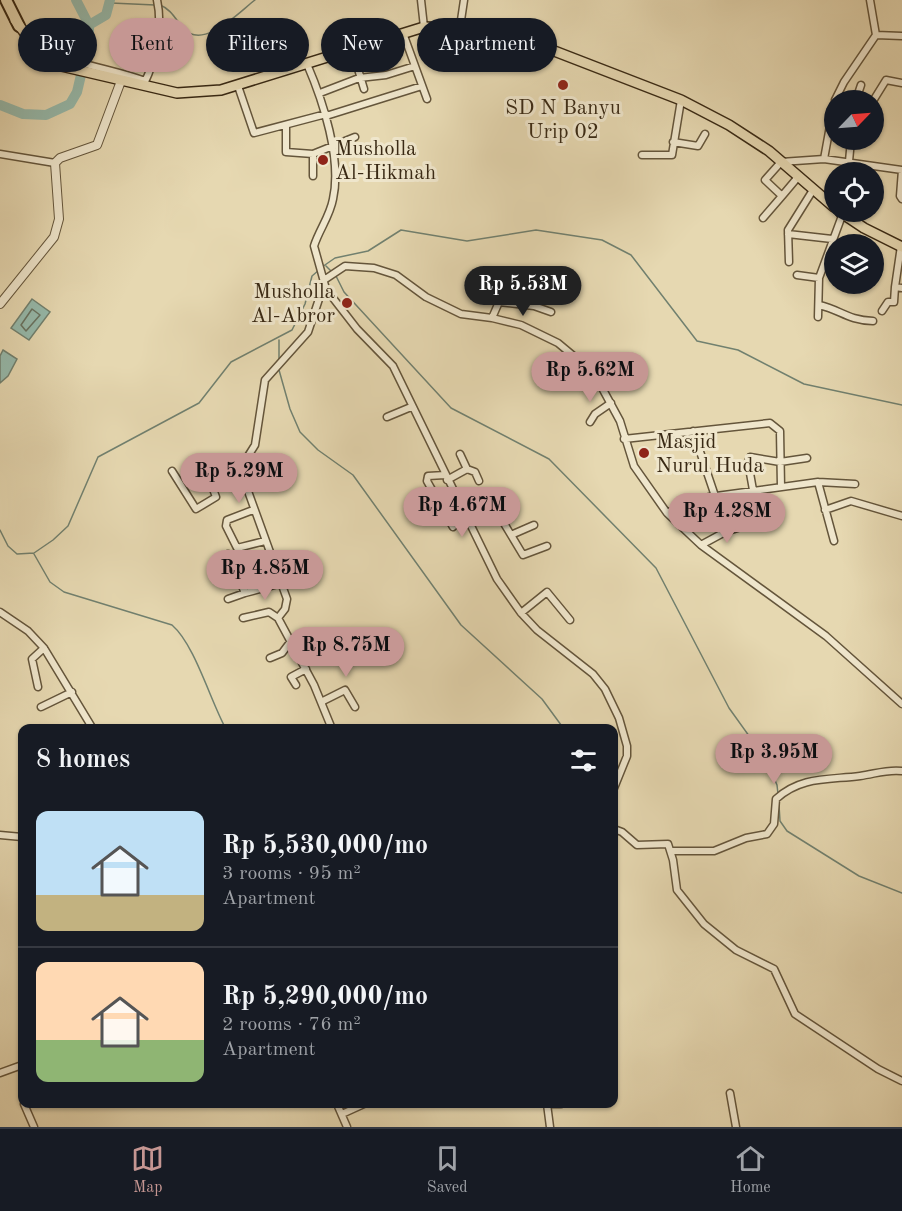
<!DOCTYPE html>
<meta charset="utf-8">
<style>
:root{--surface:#171b24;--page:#242831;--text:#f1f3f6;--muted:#9ea1a6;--line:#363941;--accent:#c59692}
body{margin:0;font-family:"Old Standard TT",serif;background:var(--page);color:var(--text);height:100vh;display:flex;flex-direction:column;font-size:22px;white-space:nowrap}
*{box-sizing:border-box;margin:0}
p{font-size:20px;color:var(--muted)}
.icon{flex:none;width:33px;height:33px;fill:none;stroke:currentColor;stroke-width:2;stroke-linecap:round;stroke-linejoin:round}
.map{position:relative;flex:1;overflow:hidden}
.side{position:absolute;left:18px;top:724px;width:600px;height:384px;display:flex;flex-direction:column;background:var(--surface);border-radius:12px;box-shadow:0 2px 4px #0004}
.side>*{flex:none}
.hud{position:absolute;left:18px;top:18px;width:600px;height:54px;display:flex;gap:12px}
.needle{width:39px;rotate:65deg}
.controls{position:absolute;left:824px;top:90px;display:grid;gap:12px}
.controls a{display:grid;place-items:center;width:60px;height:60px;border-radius:50%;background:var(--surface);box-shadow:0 2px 4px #0004;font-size:30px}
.price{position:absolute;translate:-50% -51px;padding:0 14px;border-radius:21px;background:var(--accent);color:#111;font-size:20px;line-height:39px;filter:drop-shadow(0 2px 3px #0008)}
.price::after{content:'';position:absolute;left:50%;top:36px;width:18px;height:14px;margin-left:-9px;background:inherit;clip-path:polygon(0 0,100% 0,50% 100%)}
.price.selected{background:#222;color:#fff}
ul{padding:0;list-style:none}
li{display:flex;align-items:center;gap:18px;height:150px;padding:0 18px}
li+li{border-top:2px solid var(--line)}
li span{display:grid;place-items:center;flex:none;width:168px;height:120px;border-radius:12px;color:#555}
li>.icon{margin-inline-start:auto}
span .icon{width:72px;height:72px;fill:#fffc;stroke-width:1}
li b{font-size:26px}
h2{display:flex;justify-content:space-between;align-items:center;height:72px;padding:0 18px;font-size:26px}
.tag{padding:0 21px;border-radius:27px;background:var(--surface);box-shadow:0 2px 4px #0004;font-size:21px;line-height:54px}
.tag.selected{background:var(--accent);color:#111}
.tab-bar{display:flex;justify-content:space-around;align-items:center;height:84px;border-top:2px solid var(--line);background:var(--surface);font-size:16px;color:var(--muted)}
.tab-bar a{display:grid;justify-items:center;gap:3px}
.tab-bar .selected{color:var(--accent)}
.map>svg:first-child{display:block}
.water{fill:#96baac;stroke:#71806f;stroke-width:1.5}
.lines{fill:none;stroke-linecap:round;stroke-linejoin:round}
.shore{stroke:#687260;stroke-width:1.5}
.stream{stroke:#71806f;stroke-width:1.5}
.river{stroke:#96baac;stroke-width:10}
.minor-casing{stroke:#64553b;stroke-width:9}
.tertiary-casing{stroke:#64553b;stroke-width:10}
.primary-casing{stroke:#392914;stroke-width:12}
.trunk-casing{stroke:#392914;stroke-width:14}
.minor{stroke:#efe6cc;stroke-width:6}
.tertiary{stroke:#efe6cc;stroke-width:8}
.primary{stroke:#e6d8b1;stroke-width:9}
.trunk{stroke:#e6d8b1;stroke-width:10}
.poi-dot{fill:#8f2418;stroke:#efe6cc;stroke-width:2}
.labels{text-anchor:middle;stroke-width:6;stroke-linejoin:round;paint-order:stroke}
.poi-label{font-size:21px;fill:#392914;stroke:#efe6cc;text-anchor:start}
</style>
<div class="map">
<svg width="902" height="1127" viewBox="0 0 902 1127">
<rect width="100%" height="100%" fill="#e6d8b1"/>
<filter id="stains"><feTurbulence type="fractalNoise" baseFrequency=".00333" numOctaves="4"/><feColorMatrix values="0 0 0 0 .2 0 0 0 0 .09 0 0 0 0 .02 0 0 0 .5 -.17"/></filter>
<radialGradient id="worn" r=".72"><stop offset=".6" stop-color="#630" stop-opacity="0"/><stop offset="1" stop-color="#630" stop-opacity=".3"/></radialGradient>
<!-- water -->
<path class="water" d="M32 299 50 312 29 340 11 328Z
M3 350 17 359 8 376 0 383V356Z"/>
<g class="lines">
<!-- shore -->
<path class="shore" d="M32 309 40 315 26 331 21 325Z"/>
<!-- stream -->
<path class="stream" d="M111 3 155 5
M160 5C171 9 176 20 183 28 203 51 238 13 255 0
M326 266 333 273
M322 267 335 258 368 251 401 230 467 241 536 230 602 240 631 255 697 341 738 350 804 384 902 405
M336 276 344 292 451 408 549 459 656 568 729 708 767 761 777 785 778 794
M279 340V362
M279 370 290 409 300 432 318 450 353 475 461 625 542 699 564 729
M0 530 8 546 17 554 34 553 53 540 68 526 98 457 199 403 231 362 292 330 305 304 312 276 319 270
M34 554 50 582 64 592 172 625C195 645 210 700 226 729
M779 805 780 821 787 831 859 876 902 893"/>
<!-- river -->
<path class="river" d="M89 25 106 15 110 0
M0 105 23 114 46 115 70 104 77 92 89 41V25L76 0"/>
<defs>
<path id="minor" d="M421 0 424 27
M460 27 464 0
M28 32C42 43 56 53 72 60 96 68 121 72 145 81
M403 33 427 99
M876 35 902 36
M352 49 364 89
M307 64C323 101 342 159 333 199 330 216 319 230 314 246L326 289 357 329 393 366 497 579 521 613 537 630 593 674 605 689 619 718 627 746V756L614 788
M144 84C156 59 163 27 157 0
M238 86 254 133 326 114
M320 93 359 78 386 75 415 66
M857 99 868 100
M835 100 844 82 876 35 870 0
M856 100 861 85
M873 101 886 80 902 83
M326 116 422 86
M286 125V152L313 154 355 137
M673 142 698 146 705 134
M0 154 55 163
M313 154V176
M642 155H672L681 100
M824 159 834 104
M902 170 900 196 902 199
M848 172 851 140
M782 196 798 177
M763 218 782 196 765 180 781 162 824 159 902 170
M788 234 832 239
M789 262 788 230 813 190
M797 275 819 278 843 213
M324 280 345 266 374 268 396 275 426 297 461 314 492 318 521 325 558 343 594 373 620 421 634 466 667 513 701 545 826 636 902 704
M895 287 901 246
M326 289 320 296 308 332 265 380 255 445 240 469 287 599 285 609 278 618 314 685 332 729
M819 305C841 310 847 320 873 321
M882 311 888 302H894L895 287 902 288
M818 317 819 278
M492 318 499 302 534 306 551 312
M558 386 584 365
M387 417 411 407
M590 422 595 414 611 403
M693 431 715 496
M624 439 770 423 780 431 781 487
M467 469 475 472 479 481
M172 471 196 509 216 497 210 481 240 469
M445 475 428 476 427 481 453 527
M447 480 467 469 460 454
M818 482 855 484
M753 490 748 462 750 457 780 462 807 458
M709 497 725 532
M253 510 227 520 226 526 237 548 265 541
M825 510 851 501 902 516
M667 513 709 497 818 482 834 541
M467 519 493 505 511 535 534 525
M511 535 523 555 547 546
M701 545 725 532 744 526
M228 554 245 593 282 583
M228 599 245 593
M0 612 28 631 44 648 93 729
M521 613 547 592 570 620
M243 618 269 612 278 618
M270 658 282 653 291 641
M302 662 322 647
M296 685 291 677 306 669
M38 687 32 659 44 648
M321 702 345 690 355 707
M41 707 72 692
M614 829 622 832 637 845 668 844 673 860 677 890 704 924 736 950 774 969 795 1014 878 1069 902 1081
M0 835 22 837
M672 851H714L746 838 767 834 774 824 776 799C801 776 829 780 860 776 875 774 887 769 902 771
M0 1073 22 1065
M730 1093 736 1127
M24 1104 34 1127
M337 1104 347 1127
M547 1104 550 1127
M552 1104H561
M342 1114 364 1104"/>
<path id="tertiary" d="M0 304 54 237 59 219 55 163 60 158 97 145 121 81"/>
<path id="primary" d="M15 20 40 53 57 65 177 93 221 90 424 27 500 30 681 100 729 125 769 151 834 207
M840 212 864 228 902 247"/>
<path id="trunk" d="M6 0 19 26"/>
</defs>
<!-- minor casing -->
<use href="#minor" class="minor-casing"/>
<!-- tertiary casing -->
<use href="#tertiary" class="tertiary-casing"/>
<!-- primary casing -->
<use href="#primary" class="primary-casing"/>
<!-- trunk casing -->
<use href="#trunk" class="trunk-casing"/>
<!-- minor -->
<use href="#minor" class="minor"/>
<!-- tertiary -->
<use href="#tertiary" class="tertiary"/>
<!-- primary -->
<use href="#primary" class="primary"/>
<!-- trunk -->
<use href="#trunk" class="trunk"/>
</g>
<!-- markers -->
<g class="poi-dot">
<circle cx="563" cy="85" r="6"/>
<circle cx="323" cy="160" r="6"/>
<circle cx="347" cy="303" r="6"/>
<circle cx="644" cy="453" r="6"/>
</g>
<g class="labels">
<!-- poi labels -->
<g class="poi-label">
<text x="563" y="114" text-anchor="middle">SD N Banyu<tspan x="563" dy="24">Urip 02</tspan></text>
<text x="335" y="155">Musholla<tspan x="335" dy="24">Al-Hikmah</tspan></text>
<text x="335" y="298" text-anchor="end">Musholla<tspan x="335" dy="24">Al-Abror</tspan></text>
<text x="656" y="448">Masjid<tspan x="656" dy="24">Nurul Huda</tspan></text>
</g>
</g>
<rect width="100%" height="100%" filter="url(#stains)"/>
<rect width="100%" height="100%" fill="url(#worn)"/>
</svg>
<div class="controls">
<a><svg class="needle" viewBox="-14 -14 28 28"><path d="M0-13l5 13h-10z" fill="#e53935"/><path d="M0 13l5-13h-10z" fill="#9ea1a6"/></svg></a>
<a><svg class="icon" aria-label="locate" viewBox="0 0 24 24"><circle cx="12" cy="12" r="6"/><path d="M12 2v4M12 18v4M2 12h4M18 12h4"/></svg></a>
<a><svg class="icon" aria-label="layers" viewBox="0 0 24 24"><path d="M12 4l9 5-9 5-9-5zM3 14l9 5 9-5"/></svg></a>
</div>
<b class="price selected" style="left:523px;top:317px">Rp 5.53M</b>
<b class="price" style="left:590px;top:403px">Rp 5.62M</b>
<b class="price" style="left:239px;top:504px">Rp 5.29M</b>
<b class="price" style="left:462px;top:538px">Rp 4.67M</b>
<b class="price" style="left:727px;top:544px">Rp 4.28M</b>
<b class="price" style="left:265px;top:601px">Rp 4.85M</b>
<b class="price" style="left:346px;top:678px">Rp 8.75M</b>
<b class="price" style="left:774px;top:785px">Rp 3.95M</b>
<div class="hud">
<a class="tag">Buy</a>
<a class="tag selected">Rent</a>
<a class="tag">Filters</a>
<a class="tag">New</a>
<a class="tag">Apartment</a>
</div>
<section class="side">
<h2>8 homes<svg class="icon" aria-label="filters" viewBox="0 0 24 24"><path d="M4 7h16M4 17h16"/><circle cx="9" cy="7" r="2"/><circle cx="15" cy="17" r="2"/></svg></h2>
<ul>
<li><span style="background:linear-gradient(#bfe0f5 70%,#c2b280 0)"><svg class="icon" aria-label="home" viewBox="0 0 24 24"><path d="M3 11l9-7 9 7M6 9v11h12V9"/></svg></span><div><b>Rp 5,530,000/mo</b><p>3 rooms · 95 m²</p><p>Apartment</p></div></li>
<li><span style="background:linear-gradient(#ffd9b3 65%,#8fb573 0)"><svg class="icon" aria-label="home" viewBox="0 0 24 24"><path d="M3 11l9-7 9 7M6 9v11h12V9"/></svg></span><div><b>Rp 5,290,000/mo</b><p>2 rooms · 76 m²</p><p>Apartment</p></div></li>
</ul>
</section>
</div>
<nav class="tab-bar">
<a class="selected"><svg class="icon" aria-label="map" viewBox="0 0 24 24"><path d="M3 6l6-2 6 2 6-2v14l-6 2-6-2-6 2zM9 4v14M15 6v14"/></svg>Map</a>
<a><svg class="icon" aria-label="saved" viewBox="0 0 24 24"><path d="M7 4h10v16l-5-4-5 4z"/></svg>Saved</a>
<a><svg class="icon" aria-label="home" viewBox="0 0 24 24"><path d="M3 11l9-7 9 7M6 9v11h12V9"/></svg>Home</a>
</nav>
